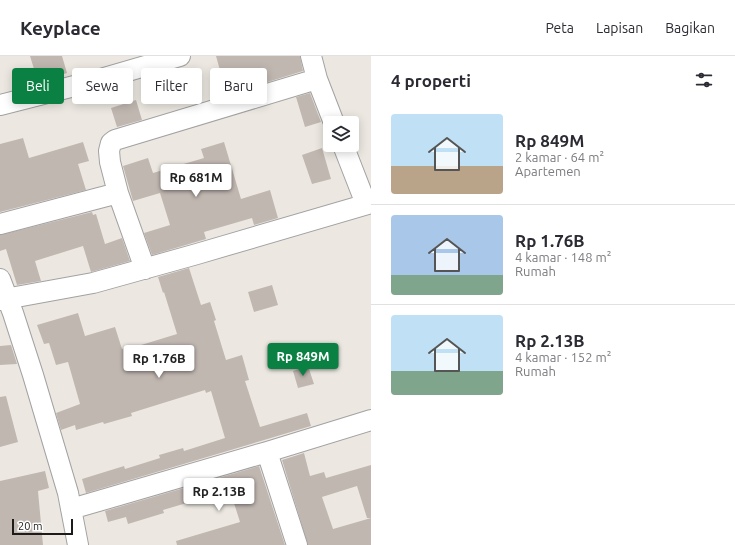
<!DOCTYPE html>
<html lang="id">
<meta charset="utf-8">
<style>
:root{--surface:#fff;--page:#f2f2f3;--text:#2b2b33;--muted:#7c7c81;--line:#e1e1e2;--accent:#0b8043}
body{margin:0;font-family:Ubuntu,sans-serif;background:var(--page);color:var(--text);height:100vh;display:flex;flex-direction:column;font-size:15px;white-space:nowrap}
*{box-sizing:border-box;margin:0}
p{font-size:13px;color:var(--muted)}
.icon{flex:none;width:22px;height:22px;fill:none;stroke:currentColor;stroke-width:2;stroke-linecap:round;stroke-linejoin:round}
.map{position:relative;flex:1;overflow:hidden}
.panel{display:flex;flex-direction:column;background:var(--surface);width:364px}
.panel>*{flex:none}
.top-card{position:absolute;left:12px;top:12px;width:299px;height:36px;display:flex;gap:8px}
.tools{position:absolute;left:323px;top:60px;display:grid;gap:8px}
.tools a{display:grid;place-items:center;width:36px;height:36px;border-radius:4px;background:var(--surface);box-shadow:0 2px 10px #0003;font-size:20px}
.scale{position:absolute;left:12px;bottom:10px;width:61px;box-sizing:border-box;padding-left:4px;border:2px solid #1b1b1b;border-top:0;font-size:11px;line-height:14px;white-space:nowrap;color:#1b1b1b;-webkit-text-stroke:3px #fff;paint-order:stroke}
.price{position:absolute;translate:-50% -34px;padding:0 9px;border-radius:4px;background:#fff;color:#222;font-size:13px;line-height:26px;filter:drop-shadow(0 1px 2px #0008)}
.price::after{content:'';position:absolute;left:50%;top:24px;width:12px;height:9px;margin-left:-6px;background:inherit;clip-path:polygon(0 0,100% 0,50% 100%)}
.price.active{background:var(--accent);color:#fff}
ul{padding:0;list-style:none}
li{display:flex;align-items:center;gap:12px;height:100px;padding:0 20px}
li+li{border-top:1px solid var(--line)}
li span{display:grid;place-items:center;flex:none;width:112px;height:80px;border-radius:4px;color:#555}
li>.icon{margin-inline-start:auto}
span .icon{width:48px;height:48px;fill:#fffc;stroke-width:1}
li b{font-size:17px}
h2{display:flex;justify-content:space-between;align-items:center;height:48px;padding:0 20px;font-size:17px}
.chip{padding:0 14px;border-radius:4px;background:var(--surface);box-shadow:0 2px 10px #0003;font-size:14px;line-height:36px}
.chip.active{background:var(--accent);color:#fff}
header{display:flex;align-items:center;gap:24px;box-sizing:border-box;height:56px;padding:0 20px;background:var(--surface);border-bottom:1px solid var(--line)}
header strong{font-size:19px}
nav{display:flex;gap:22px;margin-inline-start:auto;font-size:14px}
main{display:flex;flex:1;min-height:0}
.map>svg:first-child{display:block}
.building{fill:#c1b7b1}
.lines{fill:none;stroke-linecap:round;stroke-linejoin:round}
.street-casing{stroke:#a2a2a2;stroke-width:22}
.street{stroke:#fff;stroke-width:20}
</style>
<header>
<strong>Keyplace</strong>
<nav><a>Peta</a><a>Lapisan</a><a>Bagikan</a></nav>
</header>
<main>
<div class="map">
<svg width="371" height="489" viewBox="0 0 371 489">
<rect width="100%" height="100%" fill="#ece8e1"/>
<!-- building -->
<path class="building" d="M30 0H62L67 17 38 26Z
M216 0H300L303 15 255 30 251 16 223 25Z
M310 37 321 66 305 71 296 41Z
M136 44 142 64 117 71 111 52Z
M23 82 29 102 83 86 89 105 78 108 86 134 0 156V88Z
M224 86 241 143 270 134 278 162 254 169 252 162 204 176 206 183 152 199 144 177 170 169 160 137 133 145 123 110 148 102 153 117 204 102 201 93Z
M322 92 331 123 312 128 302 99Z
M92 156 93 159 96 158 105 188 122 182 130 205 91 216 83 190 35 205 41 225 17 229 6 193 0 195V179Z
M189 212 201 249 210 246 216 264 214 265 226 304 242 299 249 324 245 325 260 371 307 357 311 370 86 437 82 423 124 410 125 413 160 402 159 399 183 392 184 395 225 382 211 335 206 337 205 334 131 357 132 360 104 368 103 366 76 374 75 369 61 374 56 357 80 348 68 306 56 309 49 287 44 288 37 269 78 257 85 280 115 271 122 293 127 291 128 293 177 278 164 236 163 237 158 221Z
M272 229 278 249 254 256 248 236Z
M11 289 17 308 0 309V290Z
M308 310 314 328 298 332 293 315Z
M6 340 18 386 0 391V341Z
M304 397 310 420 324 416 326 422 371 409V462H367L357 430 322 441 333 473 371 462V489H308L282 404Z
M259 410 285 489H177L176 485 240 466 227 425 197 434 200 443 163 454 164 457 128 468 126 461 108 466 105 455Z
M45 415 49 432 38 435 43 489H0V425Z"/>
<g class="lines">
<defs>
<path id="street" d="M311 0 317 23 334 67
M0 49 90 26 180 0
M343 89 366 148
M0 168 118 137
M145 213 118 137 110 106 109 95 111 87 115 84 317 23
M0 223 13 257 33 319 68 437 78 489
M0 244 93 227 197 198 371 147
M267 396 297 489
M71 453 267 396 371 364"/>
</defs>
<!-- street casing -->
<use href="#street" class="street-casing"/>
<!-- street -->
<use href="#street" class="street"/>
</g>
</svg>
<div class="tools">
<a><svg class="icon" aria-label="layers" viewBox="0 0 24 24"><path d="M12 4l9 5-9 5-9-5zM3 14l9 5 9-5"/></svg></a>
</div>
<div class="scale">20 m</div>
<b class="price" style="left:196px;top:142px">Rp 681M</b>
<b class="price active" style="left:303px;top:321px">Rp 849M</b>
<b class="price" style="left:159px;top:323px">Rp 1.76B</b>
<b class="price" style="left:219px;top:456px">Rp 2.13B</b>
<div class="top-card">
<a class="chip active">Beli</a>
<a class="chip">Sewa</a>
<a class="chip">Filter</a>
<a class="chip">Baru</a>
</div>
</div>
<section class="panel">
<h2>4 properti<svg class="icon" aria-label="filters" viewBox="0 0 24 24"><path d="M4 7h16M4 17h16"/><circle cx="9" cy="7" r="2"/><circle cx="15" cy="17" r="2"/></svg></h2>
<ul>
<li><span style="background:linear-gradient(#bfe0f5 65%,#b9a48a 0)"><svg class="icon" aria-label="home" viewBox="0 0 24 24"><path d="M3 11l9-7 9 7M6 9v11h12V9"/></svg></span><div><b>Rp 849M</b><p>2 kamar · 64 m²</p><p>Apartemen</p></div></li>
<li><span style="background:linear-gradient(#a9c7e8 75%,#7fa58c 0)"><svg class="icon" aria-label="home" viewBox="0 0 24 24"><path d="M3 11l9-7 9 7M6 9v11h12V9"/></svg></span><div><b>Rp 1.76B</b><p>4 kamar · 148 m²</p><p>Rumah</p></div></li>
<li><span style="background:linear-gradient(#bfe0f5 70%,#7fa58c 0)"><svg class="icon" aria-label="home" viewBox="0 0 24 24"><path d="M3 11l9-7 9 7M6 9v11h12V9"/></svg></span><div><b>Rp 2.13B</b><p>4 kamar · 152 m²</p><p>Rumah</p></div></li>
</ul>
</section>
</main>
